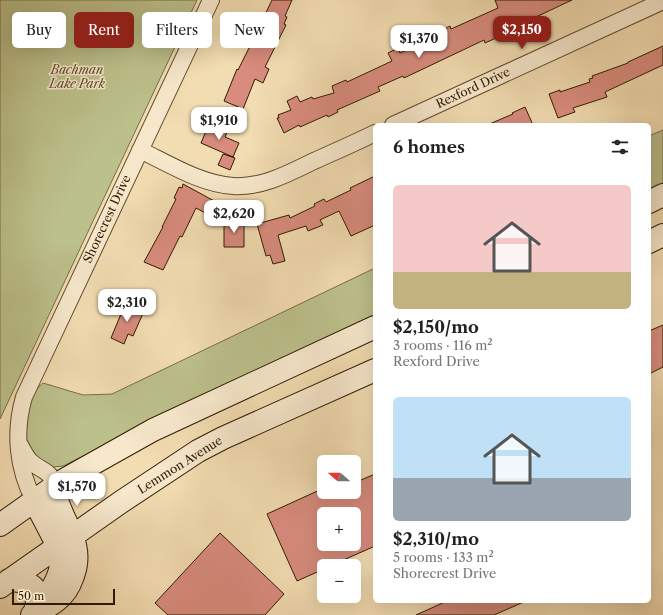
<!DOCTYPE html>
<meta charset="utf-8">
<style>
:root{--surface:#fff;--page:#f6f6f6;--text:#222;--muted:#767676;--accent:#8f2418}
body{margin:0;font-family:"Libre Caslon Text",serif;background:var(--page);color:var(--text);height:100vh;display:flex;flex-direction:column;font-size:15px;white-space:nowrap}
*{box-sizing:border-box;margin:0}
p{font-size:13px;color:var(--muted)}
.icon{flex:none;width:22px;height:22px;fill:none;stroke:currentColor;stroke-width:2;stroke-linecap:round;stroke-linejoin:round}
.map{position:relative;flex:1;overflow:hidden}
.sheet{position:absolute;left:373px;top:123px;width:278px;height:480px;display:flex;flex-direction:column;background:var(--surface);border-radius:6px;box-shadow:0 4px 16px #0002}
.sheet>*{flex:none}
.top-card{position:absolute;left:12px;top:12px;width:301px;height:36px;display:flex;gap:8px}
.needle{width:26px;rotate:290deg}
.buttons{position:absolute;left:317px;top:455px;display:grid;gap:8px}
.buttons a{display:grid;place-items:center;width:44px;height:44px;border-radius:6px;background:var(--surface);box-shadow:0 4px 16px #0002;font-size:20px}
.scale{position:absolute;left:12px;bottom:10px;width:103px;box-sizing:border-box;padding-left:4px;border:2px solid #301b03;border-top:0;font-size:11px;line-height:14px;white-space:nowrap;color:#301b03;-webkit-text-stroke:3px #f7e8cc;paint-order:stroke}
.price{position:absolute;translate:-50% -34px;padding:0 9px;border-radius:8px;background:#fff;color:#222;font-size:13px;line-height:26px;filter:drop-shadow(0 1px 2px #0008)}
.price::after{content:'';position:absolute;left:50%;top:24px;width:12px;height:9px;margin-left:-6px;background:inherit;clip-path:polygon(0 0,100% 0,50% 100%)}
.price.active{background:var(--accent);color:#fff}
ul{padding:0;list-style:none}
li{display:grid;align-content:center;gap:8px;height:212px;padding:0 20px}
li span{display:grid;place-items:center;height:124px;border-radius:6px;color:#555}
li>.icon{margin-inline-start:auto}
span .icon{width:72px;height:72px;fill:#fffc;stroke-width:1}
li b{font-size:17px}
h2{display:flex;justify-content:space-between;align-items:center;height:48px;padding:0 20px;font-size:17px}
.tag{padding:0 14px;border-radius:6px;background:var(--surface);box-shadow:0 4px 16px #0002;font-size:14px;line-height:36px}
.tag.active{background:var(--accent);color:#fff}
.map>svg:first-child{display:block}
.green{fill:#bcc08b;stroke:#766e47}
.building{fill:#d98c7e;stroke:#301b03;fill-rule:evenodd}
.lines{fill:none;stroke-linecap:round;stroke-linejoin:round}
.street-casing{stroke:#604b2e;stroke-width:18}
.secondary-casing{stroke:#301b03;stroke-width:24}
.street{stroke:#f7e8cc;stroke-width:16}
.secondary{stroke:#f7e8cc;stroke-width:22}
.labels{text-anchor:middle;stroke-width:3;stroke-linejoin:round;paint-order:stroke}
.park-label{font-size:12px;font-style:italic;fill:#5a4d2c;stroke:#f7e8cc}
.street-label{font-size:12px;fill:#301b03;stroke:#f7e8cc}
</style>
<div class="map">
<svg width="663" height="615" viewBox="0 0 663 615">
<rect width="100%" height="100%" fill="#f2dcb1"/>
<filter id="stains"><feTurbulence type="fractalNoise" baseFrequency=".005" numOctaves="4"/><feColorMatrix values="0 0 0 0 .2 0 0 0 0 .09 0 0 0 0 .02 0 0 0 .5 -.17"/></filter>
<radialGradient id="worn" r=".72"><stop offset=".6" stop-color="#630" stop-opacity="0"/><stop offset="1" stop-color="#630" stop-opacity=".3"/></radialGradient>
<!-- green -->
<path class="green" d="M0 0H197L0 419Z
M663 130V187L649 193V136Z
M375 268V318L236 381 63 466 54 467 45 465 37 461 27 446 24 427 32 393 43 383 83 395 112 394Z"/>
<!-- building -->
<path class="building" d="M272 0H292L285 16 287 17 284 24 286 25 265 67 269 69 263 83 255 79 243 109 224 101 237 69 238 70 251 44 252 45 265 22 262 21Z
M495 0H572L536 17 537 20 528 24 529 26 516 31V29L485 43 484 40 404 78 403 76 378 87 380 91 337 110 338 112 328 117 327 115 300 127 299 125 284 133 277 118H279L278 115 291 110 287 101 297 96 300 102 312 97 313 99 334 93 332 86 346 80 347 82 392 61 388 53 398 48 400 53 438 35 437 33 450 26 451 29 498 8Z
M663 46V65L605 92 607 97 573 108 575 112 558 118 549 94 560 90V92L590 82 589 79 593 78 592 76 628 63V62Z
M525 107 533 125H487L513 114 512 113Z
M209 124 227 132 225 137 239 143 233 157 201 143Z
M223 154 235 158 230 170 218 165Z
M375 176V225L351 236 339 211 320 220 323 225 308 231 306 226 278 235 285 261 273 264 270 255 266 256 257 224 289 215 290 218 315 206 314 204 324 199 326 202 351 190 350 188Z
M183 184 216 202 209 215 196 208 182 237 180 236 163 270 144 262 163 227H162L176 199 174 198 179 187 182 188Z
M224 222H244V247H224Z
M126 302 144 311 133 336 128 334 124 344 111 338Z
M663 325V367L649 374V331Z
M375 474V546L330 566H324V569L297 581 267 514 324 488V492H354V483ZM324 514H354V544H324Z
M220 533 284 594 265 615H168L155 603Z
M447 601H526L494 615H416Z"/>
<g class="lines">
<defs>
<path id="street" d="M393 125 663 1
M140 150C169 164 201 184 233 186 262 188 289 173 314 161 334 152 355 143 375 133
M20 445C23 450 26 457 30 461 41 472 52 469 54 488
M34 500C17 468 14 431 24 397L211 0"/>
<path id="secondary" d="M649 202 663 195
M649 242 663 235
M34 500 61 552C63 567 58 579 50 592
M0 525 62 481 153 430 375 327
M9 580C33 581 43 589 34 613
M0 587 121 502 198 451 223 438 375 370
M32 615C39 610 49 607 56 601 64 595 70 585 73 576 86 541 59 521 54 488"/>
</defs>
<!-- street casing -->
<use href="#street" class="street-casing"/>
<!-- secondary casing -->
<use href="#secondary" class="secondary-casing"/>
<!-- street -->
<use href="#street" class="street"/>
<!-- secondary -->
<use href="#secondary" class="secondary"/>
</g>
<g class="labels">
<!-- park labels -->
<g class="park-label">
<text x="77" y="74">Bachman<tspan x="77" dy="14">Lake Park</tspan></text>
</g>
<!-- street labels -->
<g class="street-label">
<text transform="translate(473 88) rotate(-25)" y="4">Rexford Drive</text>
<text transform="translate(107 219) rotate(-65)" y="4">Shorecrest Drive</text>
<text transform="translate(180 465) rotate(-32)" y="4">Lemmon Avenue</text>
</g>
</g>
<rect width="100%" height="100%" filter="url(#stains)"/>
<rect width="100%" height="100%" fill="url(#worn)"/>
</svg>
<div class="buttons">
<a><svg class="needle" viewBox="-14 -14 28 28"><path d="M0-13l5 13h-10z" fill="#e53935"/><path d="M0 13l5-13h-10z" fill="#767676"/></svg></a>
<a>+</a>
<a>−</a>
</div>
<div class="scale">50 m</div>
<b class="price active" style="left:522px;top:50px">$2,150</b>
<b class="price" style="left:419px;top:59px">$1,370</b>
<b class="price" style="left:219px;top:141px">$1,910</b>
<b class="price" style="left:234px;top:234px">$2,620</b>
<b class="price" style="left:127px;top:323px">$2,310</b>
<b class="price" style="left:77px;top:507px">$1,570</b>
<div class="top-card">
<a class="tag">Buy</a>
<a class="tag active">Rent</a>
<a class="tag">Filters</a>
<a class="tag">New</a>
</div>
<section class="sheet">
<h2>6 homes<svg class="icon" aria-label="filters" viewBox="0 0 24 24"><path d="M4 7h16M4 17h16"/><circle cx="9" cy="7" r="2"/><circle cx="15" cy="17" r="2"/></svg></h2>
<ul>
<li><span style="background:linear-gradient(#f6c9c9 70%,#c2b280 0)"><svg class="icon" aria-label="home" viewBox="0 0 24 24"><path d="M3 11l9-7 9 7M6 9v11h12V9"/></svg></span><div><b>$2,150/mo</b><p>3 rooms · 116 m²</p><p>Rexford Drive</p></div></li>
<li><span style="background:linear-gradient(#bfe0f5 65%,#9aa5b1 0)"><svg class="icon" aria-label="home" viewBox="0 0 24 24"><path d="M3 11l9-7 9 7M6 9v11h12V9"/></svg></span><div><b>$2,310/mo</b><p>5 rooms · 133 m²</p><p>Shorecrest Drive</p></div></li>
</ul>
</section>
</div>
